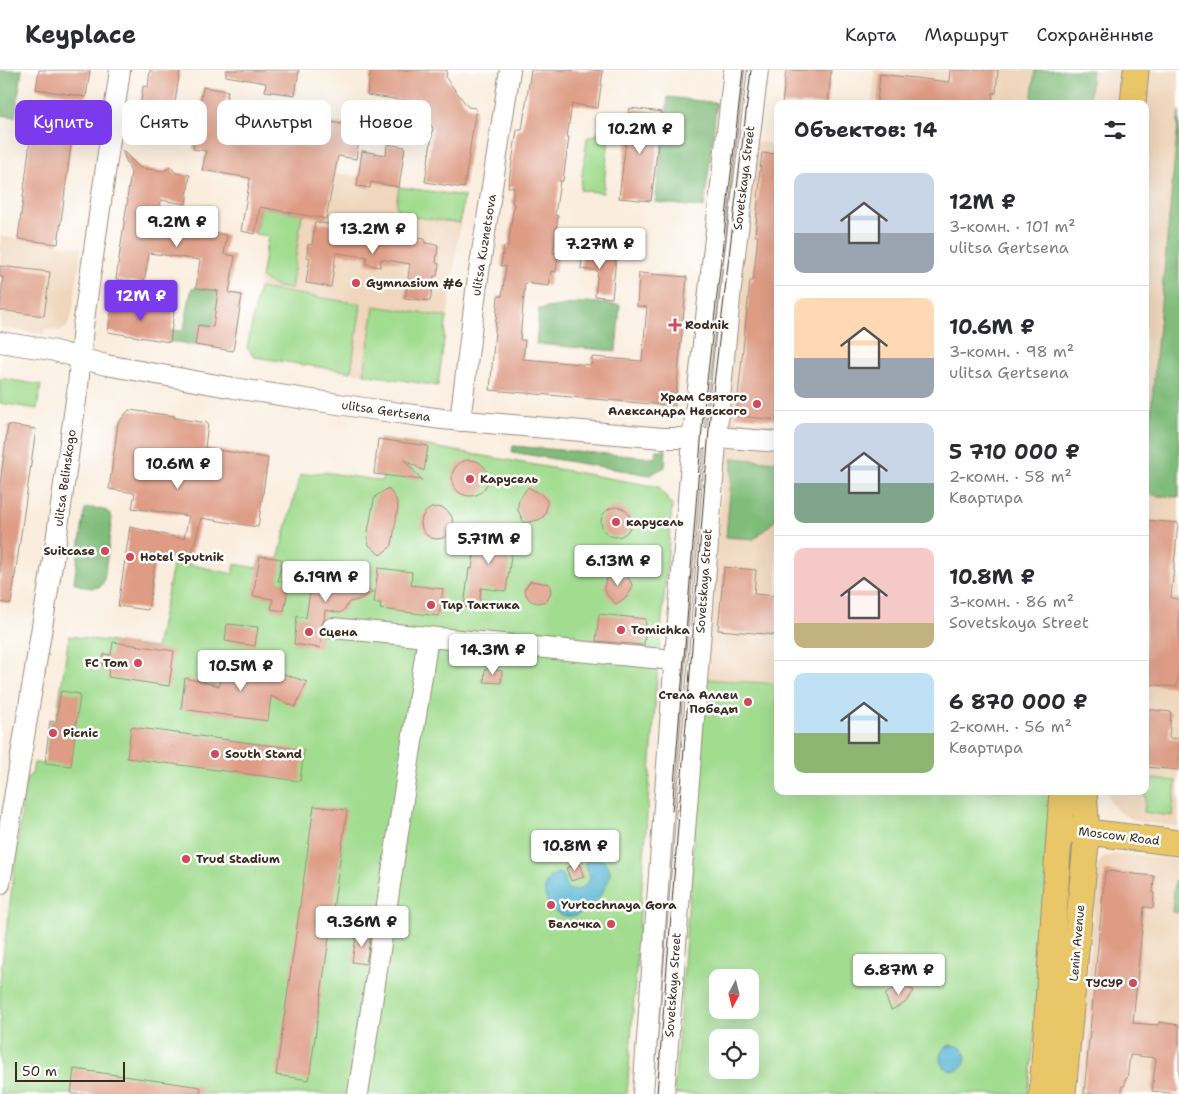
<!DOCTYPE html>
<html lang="ru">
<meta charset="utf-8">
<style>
:root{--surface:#fff;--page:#f2f2f3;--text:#2b2b33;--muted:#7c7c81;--line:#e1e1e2;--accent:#7c3aed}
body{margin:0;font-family:"Shantell Sans",sans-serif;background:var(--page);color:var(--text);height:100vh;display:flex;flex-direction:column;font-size:19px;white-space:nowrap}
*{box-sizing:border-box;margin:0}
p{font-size:16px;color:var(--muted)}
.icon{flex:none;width:28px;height:28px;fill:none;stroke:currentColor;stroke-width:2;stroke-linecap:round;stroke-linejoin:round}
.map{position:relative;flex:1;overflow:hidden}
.panel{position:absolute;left:774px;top:30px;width:375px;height:695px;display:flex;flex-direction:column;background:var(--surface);border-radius:10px;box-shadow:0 5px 20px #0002}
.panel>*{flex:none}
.banner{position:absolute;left:15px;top:30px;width:475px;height:45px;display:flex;gap:10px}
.needle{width:32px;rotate:187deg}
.fabs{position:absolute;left:709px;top:899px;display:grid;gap:10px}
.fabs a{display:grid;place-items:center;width:50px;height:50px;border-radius:10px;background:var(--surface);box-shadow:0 5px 20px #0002;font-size:25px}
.scale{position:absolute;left:15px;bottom:12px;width:110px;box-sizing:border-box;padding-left:5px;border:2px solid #3b2a1e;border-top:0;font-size:14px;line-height:18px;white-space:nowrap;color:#3b2a1e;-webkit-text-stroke:4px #fff;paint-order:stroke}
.price{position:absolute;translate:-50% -42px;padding:0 11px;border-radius:5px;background:#fff;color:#222;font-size:16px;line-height:32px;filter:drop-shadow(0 1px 2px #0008)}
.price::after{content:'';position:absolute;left:50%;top:30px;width:15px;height:11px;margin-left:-8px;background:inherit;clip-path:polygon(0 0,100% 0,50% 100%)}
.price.on{background:var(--accent);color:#fff}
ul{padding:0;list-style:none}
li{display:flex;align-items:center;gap:15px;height:125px;padding:0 20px}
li+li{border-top:1px solid var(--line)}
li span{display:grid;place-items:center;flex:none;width:140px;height:100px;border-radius:10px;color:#555}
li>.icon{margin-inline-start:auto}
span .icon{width:60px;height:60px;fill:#fffc;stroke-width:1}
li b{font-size:21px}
h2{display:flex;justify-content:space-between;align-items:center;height:60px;padding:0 20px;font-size:21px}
.tag{padding:0 18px;border-radius:10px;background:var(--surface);box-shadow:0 5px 20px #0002;font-size:18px;line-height:45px}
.tag.on{background:var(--accent);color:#fff}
header{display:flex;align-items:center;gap:30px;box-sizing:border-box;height:70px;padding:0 25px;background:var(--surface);border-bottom:1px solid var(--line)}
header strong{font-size:24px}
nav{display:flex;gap:28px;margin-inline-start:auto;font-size:18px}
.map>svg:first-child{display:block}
.built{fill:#efd6bc}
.green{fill:#a1dc8f;stroke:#6e8356;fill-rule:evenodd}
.forest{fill:#80bc7a;stroke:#5e734c}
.water{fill:#54b5d3;stroke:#487078}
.building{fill:#de9c85}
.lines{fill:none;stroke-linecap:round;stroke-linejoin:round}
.minor-casing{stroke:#9a8c7e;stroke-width:22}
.major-casing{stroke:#9a8c7e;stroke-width:27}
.minor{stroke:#fff;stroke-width:20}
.major{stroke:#e9c769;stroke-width:25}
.tram{stroke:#3b2a1e;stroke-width:1}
.poi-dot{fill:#d1495b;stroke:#fff;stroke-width:2}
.labels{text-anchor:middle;stroke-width:5;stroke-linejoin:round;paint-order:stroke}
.street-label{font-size:12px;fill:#3b2a1e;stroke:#fff}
.poi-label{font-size:12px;font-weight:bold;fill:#3b2a1e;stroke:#fff;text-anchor:start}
</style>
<header>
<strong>Keyplace</strong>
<nav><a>Карта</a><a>Маршрут</a><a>Сохранённые</a></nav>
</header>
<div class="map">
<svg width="1179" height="1024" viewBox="0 0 1179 1024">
<rect width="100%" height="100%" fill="#fff"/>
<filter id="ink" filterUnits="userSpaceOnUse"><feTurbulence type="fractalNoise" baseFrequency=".02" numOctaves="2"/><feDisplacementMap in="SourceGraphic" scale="10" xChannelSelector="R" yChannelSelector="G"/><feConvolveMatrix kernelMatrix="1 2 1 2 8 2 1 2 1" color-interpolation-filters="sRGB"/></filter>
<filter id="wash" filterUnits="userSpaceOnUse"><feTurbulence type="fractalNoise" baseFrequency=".0096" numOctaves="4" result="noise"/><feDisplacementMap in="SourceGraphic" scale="20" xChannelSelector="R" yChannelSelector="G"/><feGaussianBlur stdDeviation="1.12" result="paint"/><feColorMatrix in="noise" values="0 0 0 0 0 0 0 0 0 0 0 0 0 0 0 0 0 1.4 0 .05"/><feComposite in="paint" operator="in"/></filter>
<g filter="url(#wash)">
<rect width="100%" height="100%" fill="#faedde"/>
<!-- built -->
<path class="built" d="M875 0 899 2 900 0H1120L1117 34H872Z
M1150 0H1179V757L1139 752 1127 747 1118 741 1111 733 1107 721H1145V52Z
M751 71 777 74V318L739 314 736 350 777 355V364L728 361 722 354Z
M334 103 358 106V110L464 126 438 316 254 287 247 278 268 166 260 137 302 144Z
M0 166 82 178 72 244 70 250 66 258 61 261 45 259 44 264 0 258Z
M725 376 777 377V614L706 609Z
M1115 784H1128L1179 789V1024H1077L1098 795 1100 791 1104 787Z"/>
<!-- green -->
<path class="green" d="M610 59 603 123 580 120 587 68Z
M399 117 464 126 460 153 402 145 396 135Z
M260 137 302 144 291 219 277 217 261 208 268 166 255 164Z
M259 218 361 234 351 302 254 287 247 278Z
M374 236 447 247 438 316 364 304Z
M0 308 41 315 37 339 0 333Z
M379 369 428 376 659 417 672 436 657 607 627 1024H0V911L26 708 32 704 34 693H45L50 651H56L69 566 156 578 174 491 233 504 235 494 257 498 260 486 278 489 300 405 324 402 382 411 383 406 374 404Z
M706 609 777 614 778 721H1054L1032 993 1028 1024H674ZM718 908H750V940H718ZM718 968H750V1000H718Z
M1145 708 1176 711 1172 746 1144 742 1146 725 1126 723V721H1145Z"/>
<!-- forest -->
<path class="forest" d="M0 0H22L15 47 0 45Z
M1035 0H1092L1089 34H1031Z
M668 27 717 33 704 138 655 132Z
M1179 42V427C1168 426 1154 428 1145 421V403Z
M196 218 218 221 213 257 198 255 195 275C190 276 189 275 184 273 181 272 174 272 170 272L171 260 181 261 184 258 191 221 192 219Z
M587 232 620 235 616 281 536 274 539 239Z
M513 376 655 388 656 380H666L665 397 650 405 512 382Z
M733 388 777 392V449L754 469 726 467Z
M90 438C99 439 109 438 112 448L104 511 101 516C93 520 80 517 74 512L85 439Z
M1175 810 1179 811V843L1172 842Z"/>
<!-- water -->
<path class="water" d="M598 788C605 790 608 794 610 801 611 810 604 818 600 826 597 830 593 834 589 837 560 865 532 823 551 806 552 806 558 803 558 803L563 805C565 809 564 813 566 816 571 826 591 816 590 806 590 803 586 800 585 796L586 791 591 789Z
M940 988a13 13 0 1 1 26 0a13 13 0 1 1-26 0Z"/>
<g id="blocks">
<!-- building -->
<path class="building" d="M39 0H90L86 27 36 19Z
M150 0H180L171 58 138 52 143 16 148 17Z
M226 0H299L295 25 265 21 266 13 226 6Z
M371 0H447L446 8 468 37 476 38 464 118 425 112 433 58 414 32 367 25Z
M531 0H594L603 1 598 38 572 34 567 67H569L563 111H560L555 145 558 146 553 183 558 184 556 202 551 201 549 216 525 213 520 270H525L523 289 591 295 592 287 642 291 647 237 637 236 639 203 687 207 675 336 490 320 498 226H502L506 196H501L504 176 508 177 514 134 512 133 514 117H508L517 60H522Z
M786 0H831L828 34H782Z
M950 0H998L996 23H993L992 34H877L880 4 949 12Z
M203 17 228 21 225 35 235 37 234 44 290 53 292 46 361 57 356 89 338 86 326 149 260 137 255 164 241 161 250 108 202 100 206 81 193 79Z
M630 38 662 42 651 131 619 128Z
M33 47 74 52 58 174 18 169Z
M387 74 405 77 399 117 371 112 370 118 357 116 362 81 386 85Z
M122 80 140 98 164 101 171 97 176 103 190 105 186 134 161 130 158 154 227 165 224 184 235 186 229 223 242 225 233 281 195 275 198 255 213 257 218 221 196 218 200 190 149 183 144 213 116 209 126 140 128 129H127L131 103Z
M762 83 778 84V350L736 346 750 211H753L758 166H755L760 109H759Z
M315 152 371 161 372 153 386 156 385 163 425 169V173L438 175 436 193 439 194 437 206H434L430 231 405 228 410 194 381 189 380 197 366 194 367 187 336 183 331 217 306 213 310 188 307 187 308 174 312 175Z
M583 176 599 178 598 186 616 188 612 228 595 226 598 201 581 199Z
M0 196 50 202 44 246 0 240 3 207H0Z
M113 232 174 241 170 272 108 262Z
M129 340 175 346 174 348 208 353 205 378 268 388 258 457 201 448 189 494 156 486 148 540 118 536 130 457 184 469 189 446 132 438 135 423 109 419 118 353Z
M8 355 36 359 11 534 0 532V413Z
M378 369 428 376 424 401 403 389 422 410 374 404Z
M452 408a18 18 0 1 1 36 0a18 18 0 1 1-36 0Z
M528 417 541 424 547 431V435L545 444 542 448 538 450 524 453 518 440V435L519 430Z
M388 418 396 429 398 437 392 475 389 478 380 485 369 475 367 467 374 430 376 426Z
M421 453a16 16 0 1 1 32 0a16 16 0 1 1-32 0Z
M601 452a15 15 0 1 1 30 0a15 15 0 1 1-30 0Z
M1145 450 1178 453 1171 528 1179 529V595L1177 617 1145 614Z
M478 458 504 473 491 459 503 460V458L515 459 506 521 481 518 479 539 464 537 469 498 472 499Z
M260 486 282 489 278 511 289 513 284 541 271 539 273 529 253 526Z
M343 497 349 501 351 512 373 522 358 530 349 532 344 540 340 543 325 540 324 550 320 556 322 564 320 578 294 574 297 546 306 548 313 499 333 502Z
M724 497 756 500 754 524 778 526V565L718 560Z
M378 498 412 502 411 515 443 519 439 546 380 539 381 533H374Z
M619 503 628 507 632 515V519L627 527 616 534 607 525 604 517 607 508 611 505Z
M530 511 550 514 551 523 547 531 538 533 531 531 528 528 524 520Z
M599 544 646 549 644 575 596 571Z
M227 554 258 557 255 576 225 571Z
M113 572 174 581 169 616 108 607 109 597 102 596 104 584 111 585Z
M223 586 269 607 272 600 307 612 295 637 271 626 268 651 181 639 185 608 219 616Z
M485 599 502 601 501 613 484 612Z
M61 621 80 624 71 696 45 693 50 651 56 652Z
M1145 639 1171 642 1169 668 1179 669V700L1145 697Z
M131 657 304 680 300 711 127 688Z
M314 736 347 740 309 1010 276 1005Z
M579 793 584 807 571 811 566 798Z
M1105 801 1154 806 1153 823H1154L1153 838 1144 837 1133 953 1158 955 1159 952 1179 955V1024L1152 1021 1156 988 1130 985 1127 1009H1125V1016H1122V1024H1084Z
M357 861 371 863 366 894 352 892Z
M900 913 914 921 905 933 891 940 885 925Z
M74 999 201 1017 200 1024H71Z"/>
</g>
</g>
<g filter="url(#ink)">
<use href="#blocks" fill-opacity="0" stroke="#9a8c7e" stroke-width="1"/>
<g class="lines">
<defs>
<path id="minor" d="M0 272 51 280 106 295 234 318 364 338 442 349 663 368H729L778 372
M460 351 476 221 510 0
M332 558 663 589
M0 814 56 471 78 316 83 256 120 0
M358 1024 428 567
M643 1024 674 599 695 345 734 0
M664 1024 718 348 732 208 758 0"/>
<path id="major" d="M1133 34 1136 0
M1071 760 1179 773
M1042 1024 1062 721
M1063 1024 1087 762 1084 721"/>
</defs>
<!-- minor casing -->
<use href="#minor" class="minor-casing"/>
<!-- major casing -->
<use href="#major" class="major-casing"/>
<!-- minor -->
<use href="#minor" class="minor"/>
<!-- major -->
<use href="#major" class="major"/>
<!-- tram -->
<path class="tram" d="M672 741 703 346 743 0
M657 1024 710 347 751 0"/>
</g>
</g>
<!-- markers -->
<g class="poi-dot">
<circle cx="356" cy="213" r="5"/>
<path d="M672.5 247.5h5v5h5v5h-5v5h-5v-5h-5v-5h5z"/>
<circle cx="757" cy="334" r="5"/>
<circle cx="470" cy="409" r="5"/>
<circle cx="616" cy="452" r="5"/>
<circle cx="105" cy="481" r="5"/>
<circle cx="130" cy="487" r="5"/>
<circle cx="431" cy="535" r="5"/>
<circle cx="621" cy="560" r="5"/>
<circle cx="309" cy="562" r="5"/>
<circle cx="138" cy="593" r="5"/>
<circle cx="748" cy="632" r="5"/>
<circle cx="53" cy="663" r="5"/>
<circle cx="215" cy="684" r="5"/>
<circle cx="186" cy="789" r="5"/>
<circle cx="551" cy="835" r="5"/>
<circle cx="611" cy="854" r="5"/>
<circle cx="1133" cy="913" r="5"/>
</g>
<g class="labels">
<!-- street labels -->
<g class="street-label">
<text transform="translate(744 108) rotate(-83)" y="4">Sovetskaya Street</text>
<text transform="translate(484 175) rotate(-81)" y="4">ulitsa Kuznetsova</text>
<text transform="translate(386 341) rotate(8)" y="4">ulitsa Gertsena</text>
<text transform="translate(65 408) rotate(-82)" y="4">ulitsa Belinskogo</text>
<text transform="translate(704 511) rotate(-86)" y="4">Sovetskaya Street</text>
<text transform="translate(1119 766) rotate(7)" y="4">Moscow Road</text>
<text transform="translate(1077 873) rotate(-85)" y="4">Lenin Avenue</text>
<text transform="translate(673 915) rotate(-86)" y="4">Sovetskaya Street</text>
</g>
<!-- poi labels -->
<g class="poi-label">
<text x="366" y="217">Gymnasium #6</text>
<text x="685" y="259">Rodnik</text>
<text x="747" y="331" text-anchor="end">Храм Святого<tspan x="747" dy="14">Александра Невского</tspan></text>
<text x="480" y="413">Карусель</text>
<text x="626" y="456">карусель</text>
<text x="95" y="485" text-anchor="end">Suitcase</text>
<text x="140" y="491">Hotel Sputnik</text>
<text x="441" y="539">Тир Тактика</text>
<text x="631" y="564">Tomichka</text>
<text x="319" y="566">Сцена</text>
<text x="128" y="597" text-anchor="end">FC Tom</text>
<text x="738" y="629" text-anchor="end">Стела Аллеи<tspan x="738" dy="14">Победы</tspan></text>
<text x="63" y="667">Picnic</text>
<text x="225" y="688">South Stand</text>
<text x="196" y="793">Trud Stadium</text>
<text x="561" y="839">Yurtochnaya Gora</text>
<text x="601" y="858" text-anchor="end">Белочка</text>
<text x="1123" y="917" text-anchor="end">ТУСУР</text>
</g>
</g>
</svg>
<div class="fabs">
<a><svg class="needle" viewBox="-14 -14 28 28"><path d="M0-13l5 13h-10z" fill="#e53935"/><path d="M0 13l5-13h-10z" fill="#7c7c81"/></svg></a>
<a><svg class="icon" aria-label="locate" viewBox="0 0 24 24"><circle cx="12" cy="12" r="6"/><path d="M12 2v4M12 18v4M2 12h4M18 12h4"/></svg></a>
</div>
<div class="scale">50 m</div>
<b class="price" style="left:640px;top:85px">10.2M ₽</b>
<b class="price" style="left:177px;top:178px">9.2M ₽</b>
<b class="price" style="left:373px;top:185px">13.2M ₽</b>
<b class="price" style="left:600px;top:200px">7.27M ₽</b>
<b class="price on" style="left:141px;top:252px">12M ₽</b>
<b class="price" style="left:178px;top:420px">10.6M ₽</b>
<b class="price" style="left:489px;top:495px">5.71M ₽</b>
<b class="price" style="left:618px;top:517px">6.13M ₽</b>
<b class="price" style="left:326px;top:533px">6.19M ₽</b>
<b class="price" style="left:493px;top:606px">14.3M ₽</b>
<b class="price" style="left:241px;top:622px">10.5M ₽</b>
<b class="price" style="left:575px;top:802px">10.8M ₽</b>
<b class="price" style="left:362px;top:878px">9.36M ₽</b>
<b class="price" style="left:899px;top:926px">6.87M ₽</b>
<div class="banner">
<a class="tag on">Купить</a>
<a class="tag">Снять</a>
<a class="tag">Фильтры</a>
<a class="tag">Новое</a>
</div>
<section class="panel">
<h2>Объектов: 14<svg class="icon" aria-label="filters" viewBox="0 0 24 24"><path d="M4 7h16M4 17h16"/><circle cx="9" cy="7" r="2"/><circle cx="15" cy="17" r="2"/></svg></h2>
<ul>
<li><span style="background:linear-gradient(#c9d6e8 60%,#9aa5b1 0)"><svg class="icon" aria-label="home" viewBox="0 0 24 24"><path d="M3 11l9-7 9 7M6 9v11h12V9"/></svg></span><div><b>12M ₽</b><p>3-комн. · 101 m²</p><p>ulitsa Gertsena</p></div></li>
<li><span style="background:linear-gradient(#ffd9b3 60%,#9aa5b1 0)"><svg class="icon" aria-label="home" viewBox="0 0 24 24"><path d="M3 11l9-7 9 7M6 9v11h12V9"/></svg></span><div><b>10.6M ₽</b><p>3-комн. · 98 m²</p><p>ulitsa Gertsena</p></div></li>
<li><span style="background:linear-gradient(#c9d6e8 60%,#7fa58c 0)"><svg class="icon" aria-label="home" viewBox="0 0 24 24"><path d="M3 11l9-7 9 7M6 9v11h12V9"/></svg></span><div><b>5 710 000 ₽</b><p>2-комн. · 58 m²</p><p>Квартира</p></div></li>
<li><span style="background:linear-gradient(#f6c9c9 75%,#c2b280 0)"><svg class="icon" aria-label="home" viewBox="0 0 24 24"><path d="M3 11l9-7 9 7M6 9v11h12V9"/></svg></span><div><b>10.8M ₽</b><p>3-комн. · 86 m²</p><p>Sovetskaya Street</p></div></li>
<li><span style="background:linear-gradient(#bfe0f5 60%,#8fb573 0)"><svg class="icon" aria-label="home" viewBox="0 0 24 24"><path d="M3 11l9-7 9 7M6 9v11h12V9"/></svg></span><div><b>6 870 000 ₽</b><p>2-комн. · 56 m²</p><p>Квартира</p></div></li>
</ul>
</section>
</div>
